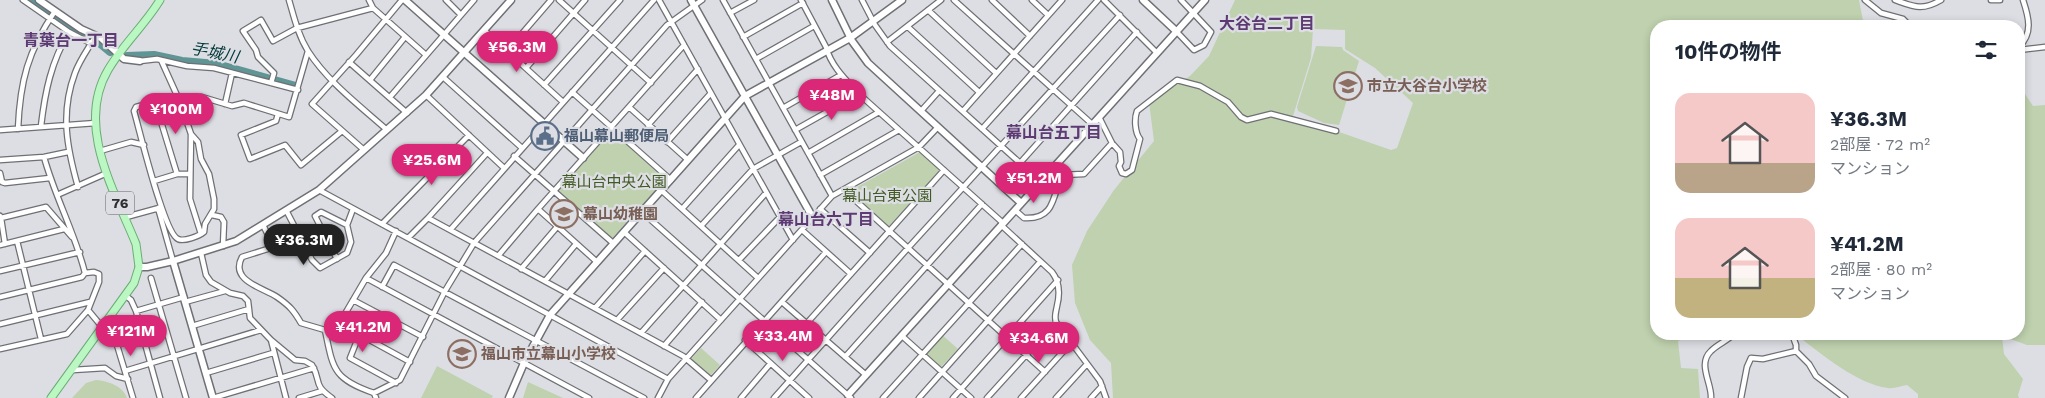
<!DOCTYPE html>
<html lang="ja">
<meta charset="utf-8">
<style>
:root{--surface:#fff;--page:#f6f6f7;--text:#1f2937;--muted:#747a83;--accent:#db2777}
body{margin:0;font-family:"Work Sans","Noto Sans JP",sans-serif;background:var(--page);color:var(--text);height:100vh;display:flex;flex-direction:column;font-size:19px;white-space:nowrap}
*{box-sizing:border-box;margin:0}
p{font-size:16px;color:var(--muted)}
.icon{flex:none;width:28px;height:28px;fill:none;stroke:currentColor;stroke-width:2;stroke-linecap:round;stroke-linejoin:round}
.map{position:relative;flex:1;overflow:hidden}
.details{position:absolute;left:1650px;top:20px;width:375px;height:320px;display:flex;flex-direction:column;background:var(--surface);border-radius:20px;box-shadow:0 2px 8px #0003}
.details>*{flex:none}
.price{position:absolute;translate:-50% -42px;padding:0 11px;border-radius:18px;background:var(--accent);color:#fff;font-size:16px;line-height:32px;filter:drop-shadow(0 1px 2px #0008)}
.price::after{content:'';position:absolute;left:50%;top:30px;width:15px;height:11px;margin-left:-8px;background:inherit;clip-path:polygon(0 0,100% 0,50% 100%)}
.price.active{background:#222;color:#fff}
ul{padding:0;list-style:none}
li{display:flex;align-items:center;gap:15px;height:125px;padding:0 25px}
li span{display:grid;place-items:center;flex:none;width:140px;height:100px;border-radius:15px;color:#555}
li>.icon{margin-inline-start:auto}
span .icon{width:60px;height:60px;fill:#fffc;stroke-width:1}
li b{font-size:21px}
h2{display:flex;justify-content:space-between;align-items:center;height:60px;padding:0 25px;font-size:21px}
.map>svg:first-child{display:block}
.green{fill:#bfd1ae;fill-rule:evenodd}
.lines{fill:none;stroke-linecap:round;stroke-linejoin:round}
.river{stroke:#609596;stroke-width:8}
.street-casing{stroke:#6e7074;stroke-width:7}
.secondary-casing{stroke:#6e7074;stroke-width:9}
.primary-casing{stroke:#6bad75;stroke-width:9}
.street{stroke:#fff;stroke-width:4.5}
.secondary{stroke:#fff;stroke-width:6}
.primary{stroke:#baf7c2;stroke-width:7}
.labels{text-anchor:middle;stroke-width:4.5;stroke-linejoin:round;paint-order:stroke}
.shield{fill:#dcdee3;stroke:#626366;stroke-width:1}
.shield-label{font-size:14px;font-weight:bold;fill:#2d2e30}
.education-label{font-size:15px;font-weight:bold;fill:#785e54;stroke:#dcdee3;text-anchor:start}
.service-label{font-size:15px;font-weight:bold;fill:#4e5e75;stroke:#dcdee3;text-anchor:start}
.park-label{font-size:15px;fill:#415922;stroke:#dcdee3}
.neighbourhood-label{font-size:16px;font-weight:bold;fill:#5d3a73;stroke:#dcdee3}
.water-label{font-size:16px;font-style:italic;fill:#013838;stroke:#dcdee3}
</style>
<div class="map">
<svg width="2045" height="398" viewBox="0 0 2045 398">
<rect width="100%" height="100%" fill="#dcdee3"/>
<!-- green -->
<path class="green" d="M1235 0H1859L1864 26H1656V334H1695L1678 341 1681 368 1698 369 1700 398H1113L1111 363 1090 340 1075 303 1072 265 1087 231 1114 190 1154 141 1149 102 1190 76 1209 56ZM1313 29 1345 30V49L1375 68 1413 103 1397 148 1391 150 1293 116 1311 58Z
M1316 46 1342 47 1343 50 1359 61 1339 125 1324 123 1298 111 1297 107Z
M2019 89 2023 91 2033 106 2045 105V345H2027L2002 336 2004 354 2023 379 2018 395 2019 398H1918V394L1907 385C1901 386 1893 389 1888 388 1857 384 1823 355 1799 337V334H2019Z
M613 130 664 178 660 186 612 238 558 190 611 131Z
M920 152 940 170 888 227 850 191Z
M940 333 958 349 939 369 922 354Z
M701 348 720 365 711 375 691 359Z
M437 366 493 396 492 398H421Z
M96 380C108 381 123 386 127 398H72L86 383Z
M528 382 563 398H523Z"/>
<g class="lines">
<!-- river -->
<path class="river" d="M31 0 84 36 98 42 110 52
M127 56 154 55 182 61 217 64 296 86"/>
<defs>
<path id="street" d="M23 0 69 32 92 44
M289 0C294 17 298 35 308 51 328 82 359 105 387 130
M369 0 373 8 426 55
M446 0 461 15
M559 0 651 83
M659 0 793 240
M723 0 832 196
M801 0 826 47C831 66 846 80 859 94L1003 223
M862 0 875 25 890 46 1040 181
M954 0 1092 124
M992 0 1030 36
M1032 0 1048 15
M1104 0 1157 53
M1865 0 1881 13 1903 19 1907 23V26
M1895 0C1915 7 1922 11 1941 0
M1991 0H2000
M928 10 996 73
M730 13 754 0
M908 27 979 92
M484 30 563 102
M1176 31 1194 50 1204 45 1211 32 1181 0
M743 37 803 3
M887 42 941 0
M2019 47C2033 33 2029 18 2023 0
M2019 50 2045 47
M507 51 551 0
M756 59 814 26
M161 60 180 102 191 134 190 199 201 234
M140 61 157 59 187 66 214 68 298 90
M349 62 407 113
M526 68 585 0
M443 77 522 148
M370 80 405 37
M271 83 274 73 258 57 256 50 243 31 261 20 273 41 297 28 373 8
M544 85 620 0
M572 92 671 180
M426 95 504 168
M177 96 136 107 134 111C140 132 164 233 178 239 184 242 199 236 204 232L205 224 214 209V199L209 174 201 159 198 142 191 134
M390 97 474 0
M155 102 177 174
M180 102 202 97 232 106 244 103 289 117 308 51
M225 104 232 73
M629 107 688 160
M783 108 841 75
M921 111 939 91
M963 111 1062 0
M278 114 276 121 241 135 250 159 285 145 301 165 342 131
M1099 117 1112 143 1120 152 1121 162 1119 166 1122 173 1126 174 1132 170 1140 139C1135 133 1134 119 1137 111L1177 80 1200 86 1228 102 1241 117 1247 120 1271 114 1336 131
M648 125 698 69
M41 126C45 92 51 62 69 32
M18 129C20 81 28 51 55 11
M982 129 1098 0
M0 130 96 123
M795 130 859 94
M667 142 711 93
M364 150 312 104 356 55 402 0
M100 151 131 142 144 145
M808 153 879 112
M514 156 613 243
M44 157C55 197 75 233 85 273
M0 160 44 157 68 152
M1020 163 1137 32
M1053 167 1061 175 1084 174 1112 143
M0 173 2 182 5 183 50 178
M820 175 899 130
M154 181 177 174H189
M78 187C67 148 60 113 75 73 80 59 89 48 96 35
M319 190 668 379
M661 190 758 278
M844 190 1045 372
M57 195 107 173
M158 208 173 261
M682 209 739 145
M820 209 870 253
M1015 210 1024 218C1054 220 1053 198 1061 175
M287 212 312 260 320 268 347 253 351 242 347 225
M642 212 851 398
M212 215 221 217 224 222 223 246
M0 216 1 218 46 207 72 237
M126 217 159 208
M1 218 5 244
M428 218 487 153
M382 224 469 135
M263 225 274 247 242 257C229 281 264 288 277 297 290 306 294 311 301 323L325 330
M1001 225 1052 272C1059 281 1060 294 1057 306 1056 312 1054 316 1056 322L1100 381 1106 398
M701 226 753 169 801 142
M451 229 654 0
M802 230 851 274
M624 232 721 320
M408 238 428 218 683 356 711 380
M17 241 41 339
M0 245 64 229
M201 253 206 275 211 282 230 293 243 296 248 301 250 318 271 340 286 398
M498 256 538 209
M337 259 315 216 321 212 347 225 353 209
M739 260 780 217
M597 262 538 209 684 45
M521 269 557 227
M0 271 80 252
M151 278 186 398
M366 278 589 398
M545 281 576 244
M382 287 394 265 644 398
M126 296 131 300 136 311 160 398
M0 297 82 277 85 273 94 272 99 274V282L88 310 103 328
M353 300 423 337
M185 302 225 291
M782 302 866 375
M595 308 645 251
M136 311 184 297
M342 319 356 343 350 358 396 383
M617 320 664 268
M807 323 944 170
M0 324 90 302
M192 326 249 309
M641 333 766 193
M1792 334 1796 345V351
M902 336 971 398
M271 340 295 360 305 361 312 365C322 382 312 384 332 398
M745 340 809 398
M356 343 366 338 410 362
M664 346 702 302
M0 349 67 334 88 310
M1796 351 1809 364 1816 376 1845 398
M845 357 982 204
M73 370 105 368 116 376 128 379
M125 371 261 330
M206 373 273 353
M374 393C333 379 333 369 325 330L342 319 366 278 386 253 396 231
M133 398 117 345V340L136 318
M213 398 314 368
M299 398 322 391
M376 398 374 393 400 380 445 291 474 243 667 25 702 0
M658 398 668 379 832 196 919 147 938 127
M696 398 826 252
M741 398 770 364
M774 398 908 248 1120 15
M883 398 1022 244
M919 398 1040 262
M953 398 1058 280
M987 398 1056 322
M1021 398 1071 343
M1056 398 1087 364
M1091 398 1102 386
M1711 398C1712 383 1697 364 1711 351 1718 344 1727 341 1734 334
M1741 398 1747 367 1751 358 1763 359 1796 351"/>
<path id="secondary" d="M39 0 81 29 101 38 124 59 140 61
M405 0 583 158
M691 0 813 218
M832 0 852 41 868 63 1021 203
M1143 0 1176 31
M173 261 213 398
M139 267H147L173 261 236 241 319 190 426 95 511 0
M848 395 1205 0
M509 398 524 363 550 315 745 96 850 38 902 0"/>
<path id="primary" d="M51 398 134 283 139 267 136 244C115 192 75 126 108 70 123 44 145 25 160 0"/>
</defs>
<!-- street casing -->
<use href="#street" class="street-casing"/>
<!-- secondary casing -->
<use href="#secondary" class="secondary-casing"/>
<!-- primary casing -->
<use href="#primary" class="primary-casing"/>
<!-- street -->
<use href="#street" class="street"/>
<!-- secondary -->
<use href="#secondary" class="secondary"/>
<!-- primary -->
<use href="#primary" class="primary"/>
</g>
<!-- icons -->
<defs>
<symbol id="school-ring" viewBox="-11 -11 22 22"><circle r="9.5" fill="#dcdee3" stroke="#8d6e63" stroke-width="1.5"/><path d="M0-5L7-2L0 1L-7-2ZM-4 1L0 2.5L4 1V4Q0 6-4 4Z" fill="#8d6e63"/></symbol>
<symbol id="civic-ring" viewBox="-11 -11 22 22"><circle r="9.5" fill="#dcdee3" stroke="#5c6f8a" stroke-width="1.5"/><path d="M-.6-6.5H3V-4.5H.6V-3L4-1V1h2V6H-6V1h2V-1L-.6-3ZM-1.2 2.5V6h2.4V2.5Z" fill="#5c6f8a"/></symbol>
</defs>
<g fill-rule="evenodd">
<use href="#school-ring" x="1332" y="70" width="32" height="32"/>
<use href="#civic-ring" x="529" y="120" width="32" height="32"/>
<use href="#school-ring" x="548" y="198" width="32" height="32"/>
<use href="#school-ring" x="446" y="338" width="32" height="32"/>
</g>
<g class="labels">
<!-- shield labels -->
<rect class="shield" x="106" y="191.5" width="28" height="23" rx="4"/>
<g class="shield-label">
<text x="120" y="208">76</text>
</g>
<!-- education labels -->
<g class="education-label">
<text x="1367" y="91">市立大谷台小学校</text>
<text x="583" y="219">幕山幼稚園</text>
<text x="481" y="359">福山市立幕山小学校</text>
</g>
<!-- service labels -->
<g class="service-label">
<text x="564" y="141">福山幕山郵便局</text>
</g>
<!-- park labels -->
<g class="park-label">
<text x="614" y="187">幕山台中央公園</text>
<text x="887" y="201">幕山台東公園</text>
</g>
<!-- neighbourhood labels -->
<g class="neighbourhood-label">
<text x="1267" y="29">大谷台二丁目</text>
<text x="71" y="46">青葉台一丁目</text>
<text x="1054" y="138">幕山台五丁目</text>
<text x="826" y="225">幕山台六丁目</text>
</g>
<!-- water labels -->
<g class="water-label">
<text transform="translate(215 52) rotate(11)" y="6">手城川</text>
</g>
</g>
</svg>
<b class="price" style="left:517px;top:73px">¥56.3M</b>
<b class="price" style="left:832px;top:121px">¥48M</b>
<b class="price" style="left:176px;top:135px">¥100M</b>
<b class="price" style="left:432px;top:186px">¥25.6M</b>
<b class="price" style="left:1034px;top:204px">¥51.2M</b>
<b class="price active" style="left:304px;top:266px">¥36.3M</b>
<b class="price" style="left:363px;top:353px">¥41.2M</b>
<b class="price" style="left:131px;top:357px">¥121M</b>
<b class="price" style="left:783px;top:362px">¥33.4M</b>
<b class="price" style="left:1039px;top:364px">¥34.6M</b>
<section class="details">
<h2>10件の物件<svg class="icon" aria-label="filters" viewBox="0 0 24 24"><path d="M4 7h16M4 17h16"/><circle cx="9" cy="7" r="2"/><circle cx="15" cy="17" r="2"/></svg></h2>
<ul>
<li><span style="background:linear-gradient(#f6c9c9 70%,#b9a48a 0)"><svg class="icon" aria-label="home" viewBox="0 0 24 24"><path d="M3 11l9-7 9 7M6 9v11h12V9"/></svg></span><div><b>¥36.3M</b><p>2部屋 · 72 m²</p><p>マンション</p></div></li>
<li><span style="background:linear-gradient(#f6c9c9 60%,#c2b280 0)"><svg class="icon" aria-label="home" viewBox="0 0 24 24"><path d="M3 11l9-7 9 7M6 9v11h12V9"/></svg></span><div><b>¥41.2M</b><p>2部屋 · 80 m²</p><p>マンション</p></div></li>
</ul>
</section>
</div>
